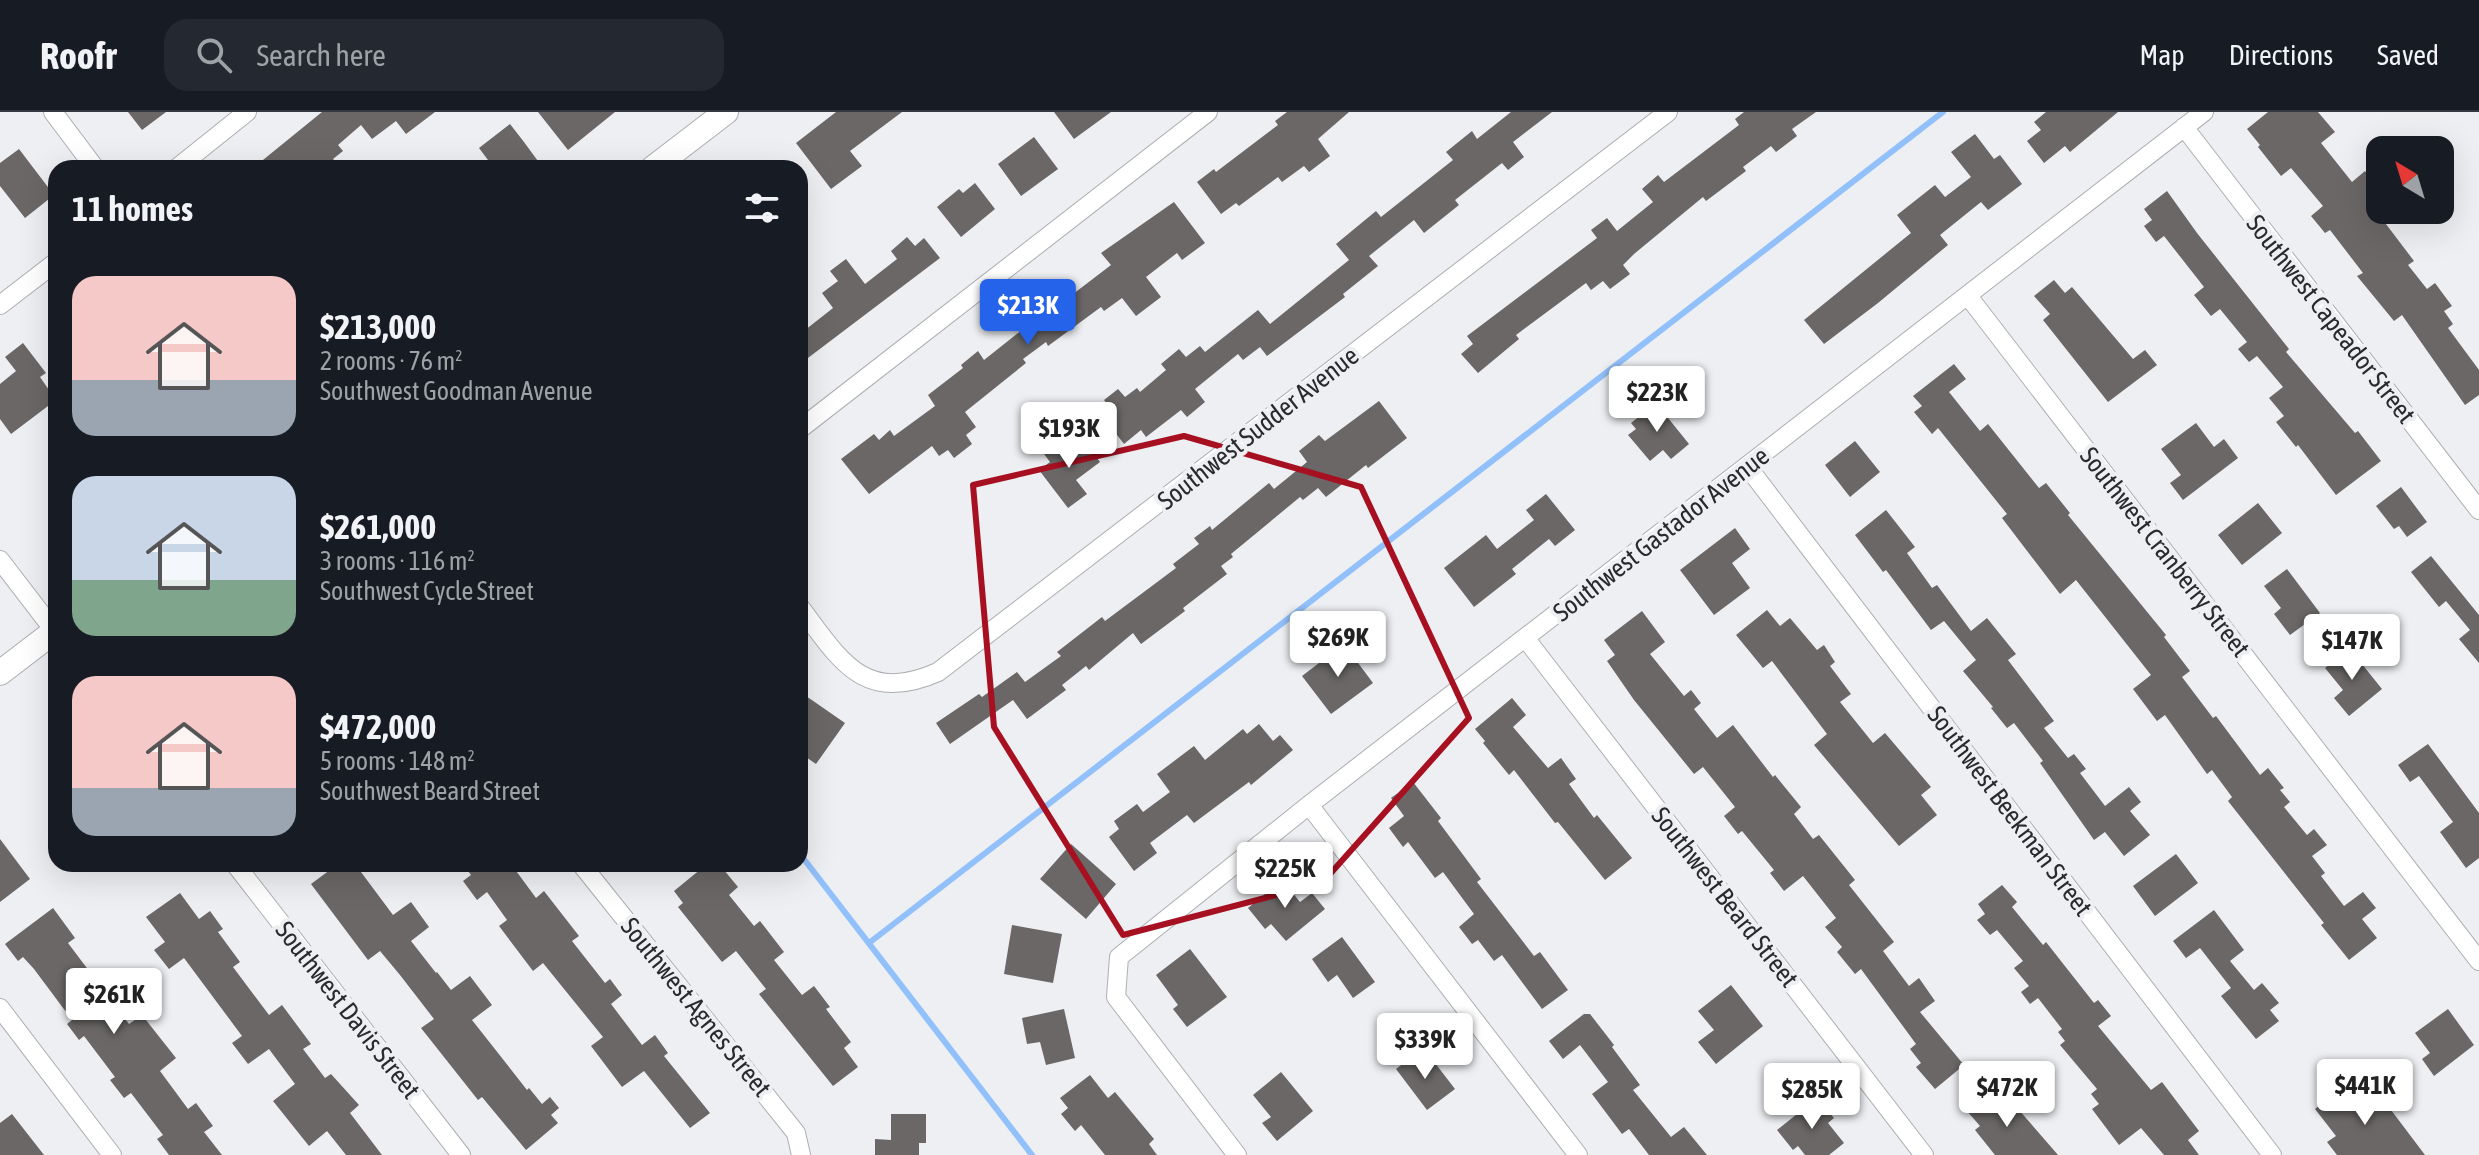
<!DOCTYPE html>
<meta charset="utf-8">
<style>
:root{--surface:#171b24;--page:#242831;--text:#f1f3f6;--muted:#9ea1a6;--line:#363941;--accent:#2563eb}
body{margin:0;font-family:"Asap Condensed",sans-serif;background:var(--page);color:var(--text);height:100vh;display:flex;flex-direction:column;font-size:30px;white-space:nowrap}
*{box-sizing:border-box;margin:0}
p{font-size:26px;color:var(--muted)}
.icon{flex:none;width:44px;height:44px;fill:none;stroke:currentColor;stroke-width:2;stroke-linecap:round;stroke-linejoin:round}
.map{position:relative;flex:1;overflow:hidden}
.panel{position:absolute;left:48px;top:48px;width:760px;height:712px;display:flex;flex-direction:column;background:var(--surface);border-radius:24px;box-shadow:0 8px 32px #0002}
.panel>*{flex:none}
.needle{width:52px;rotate:322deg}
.buttons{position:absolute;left:2366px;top:24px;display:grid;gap:16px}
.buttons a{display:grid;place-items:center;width:88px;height:88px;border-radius:16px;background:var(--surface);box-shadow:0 8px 32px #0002;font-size:40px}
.price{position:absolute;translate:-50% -68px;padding:0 18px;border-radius:8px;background:#fff;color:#222;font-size:26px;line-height:52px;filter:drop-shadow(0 2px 4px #0008)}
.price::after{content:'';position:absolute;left:50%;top:48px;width:24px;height:18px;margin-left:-12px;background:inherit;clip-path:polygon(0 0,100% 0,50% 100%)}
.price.on{background:var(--accent);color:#fff}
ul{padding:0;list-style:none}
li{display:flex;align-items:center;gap:24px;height:200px;padding:0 24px}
li span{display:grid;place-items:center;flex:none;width:224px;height:160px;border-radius:24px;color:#555}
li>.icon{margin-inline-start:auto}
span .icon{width:96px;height:96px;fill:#fffc;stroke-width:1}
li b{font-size:34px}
h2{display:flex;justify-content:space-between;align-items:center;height:96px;padding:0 24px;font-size:34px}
header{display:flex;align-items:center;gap:48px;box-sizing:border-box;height:112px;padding:0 40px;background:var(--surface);border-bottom:2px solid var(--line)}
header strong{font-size:38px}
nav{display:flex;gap:44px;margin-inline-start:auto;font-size:28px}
.search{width:560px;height:72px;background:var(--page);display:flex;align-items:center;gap:20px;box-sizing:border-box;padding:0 28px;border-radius:24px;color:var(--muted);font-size:30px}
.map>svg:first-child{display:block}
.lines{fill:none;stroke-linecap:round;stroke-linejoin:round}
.stream{stroke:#92c0fa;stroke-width:6}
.building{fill:#6a6766}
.minor-casing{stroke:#acaeb1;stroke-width:20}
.tertiary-casing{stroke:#acaeb1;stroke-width:26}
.minor{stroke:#fff;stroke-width:18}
.tertiary{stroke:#fff;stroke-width:24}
.marked{fill:none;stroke:#a71021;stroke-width:6;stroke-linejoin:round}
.labels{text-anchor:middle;stroke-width:8;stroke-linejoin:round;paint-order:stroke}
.street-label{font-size:26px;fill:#292a2b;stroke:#edeff2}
</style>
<header>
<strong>Roofr</strong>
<div class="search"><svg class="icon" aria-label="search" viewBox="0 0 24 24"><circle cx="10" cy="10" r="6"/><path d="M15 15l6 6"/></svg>Search here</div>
<nav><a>Map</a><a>Directions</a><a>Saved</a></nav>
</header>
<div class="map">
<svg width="2479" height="1043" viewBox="0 0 2479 1043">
<rect width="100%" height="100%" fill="#edeff2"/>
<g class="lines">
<!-- stream -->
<path class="stream" d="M800 742 1032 1043
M869 831 1943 0"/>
</g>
<!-- building -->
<path class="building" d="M128 0H166L142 18Z
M322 0H435L406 22 396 9 372 27 361 13 338 33 343 39 333 47 341 56H253Z
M538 0H615L568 38Z
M836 0H902L850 39 862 54 831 77 796 31Z
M1054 0H1111L1074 27Z
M1287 0H1349L1318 27 1330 44 1309 60 1304 54 1282 70 1278 65 1239 94 1236 91 1221 102 1197 70 1214 57 1216 60 1278 13 1275 9Z
M1511 0H1552L1513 30 1524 45 1508 58 1502 51 1455 88 1459 93 1424 121 1414 108 1369 144 1378 154 1343 182 1345 185 1267 244 1260 235 1243 248 1238 242 1195 277 1205 290 1187 305 1181 298 1146 325 1141 318 1124 332 1101 302 1109 295 1104 288 1118 277 1125 285 1137 276 1140 280 1166 258 1161 252 1179 237 1186 245 1200 234 1205 240 1258 198 1270 212 1349 148 1336 132 1376 99 1381 105 1453 48 1446 40 1472 19 1477 27Z
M1744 0H1816L1792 17 1797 24 1776 40 1771 34 1743 55 1746 59 1706 89 1703 85 1634 142 1623 153 1630 162 1610 177 1603 169 1591 178 1586 171 1516 223 1519 227 1478 261 1461 242 1473 232 1467 224 1597 126 1591 118 1607 106 1617 119 1653 90 1642 77 1658 63 1664 70 1739 13 1735 7Z
M2046 0H2118L2070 40 2065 34 2044 51 2027 29 2041 18 2034 10Z
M2268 0H2318L2335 20 2321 31 2352 70 2365 59 2380 77 2367 87 2414 149 2408 153 2427 177 2435 171 2452 194 2444 199 2453 212 2448 216 2479 258V283L2465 293 2402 203 2394 209 2357 164 2363 161 2330 118 2325 121 2311 104 2323 94 2291 56 2281 64 2258 35 2260 33 2247 17Z
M510 12 524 30 543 56H494L479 36Z
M1975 22 1994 47 2000 43 2022 72 1988 98 1981 90 1940 123 1948 133 1878 191 1824 232 1804 208 1911 121 1897 103 1935 73 1945 85 1971 65 1951 40Z
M1034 25 1058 57 1021 84 998 52Z
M19 37 54 83 25 106 0 74V51Z
M975 71 995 97 961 125 937 95 959 77 963 81Z
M2167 79 2197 121 2289 237 2286 240 2355 321 2358 319 2381 349 2336 383 2298 333 2296 335 2276 310 2284 304 2269 286 2283 275 2257 244 2249 250 2238 237 2247 230 2220 197 2211 204 2194 183 2204 175 2164 124 2156 130 2144 114 2152 108 2144 97Z
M1174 90 1205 131 1182 148 1177 141 1146 165 1161 185 1136 204 1122 186 1104 199 1101 195 1048 234 1046 230 1023 247 1026 251 965 300 976 315 966 323 972 332 954 346 948 338 939 344 932 334 869 382 841 347 874 322 879 328 890 318 894 324 935 294 928 283 963 256 961 253 978 239 984 248 1027 214 1021 206 1057 178 1064 189 1111 153 1101 141Z
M907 125 915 134 924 126 940 146 800 252V222L833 196 822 181 838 169 830 159 846 147 865 172 897 147 891 139Z
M2054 168 2065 181 2072 175 2133 247 2145 238 2157 253 2108 290 2043 208 2050 202 2034 184Z
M23 231 46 261 40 265 56 288 11 322 0 307V272L16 259 5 245Z
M1954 252 1966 267 1949 280 1980 319 1988 312 2039 376 2046 371 2070 401 2068 403 2166 523 2164 525 2190 559 2182 565 2213 606 2216 604 2260 663 2268 656 2284 676 2280 678 2290 690 2284 695 2307 723 2314 717 2327 733 2312 744 2325 761 2321 764 2344 794 2363 780 2376 796 2362 807 2377 826 2349 848 2321 813 2324 811 2228 689 2232 685 2212 658 2207 662 2165 603 2157 609 2133 577 2151 563 2076 468 2060 482 2002 406 2007 402 1938 316 1932 322 1914 300 1922 294 1913 284Z
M1379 289 1407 326 1368 356 1366 353 1326 385 1318 376 1303 388 1300 385 1231 442 1233 445 1221 454 1227 462 1183 496 1185 499 1141 532 1133 521 1089 558 1086 554 1062 573 1066 578 1027 607 1013 588 950 632 936 611 979 582 982 585 1017 560 1025 570 1061 544 1057 540 1102 505 1105 509 1176 456 1173 452 1199 432 1194 426 1210 414 1212 418 1269 371 1274 377 1307 350 1299 339 1319 323 1325 329Z
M1656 291 1689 332 1671 347 1663 338 1650 349 1628 323 1636 317 1631 311Z
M2196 311 2214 335 2224 327 2238 346 2183 388 2170 371 2181 363 2161 337Z
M1082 325 1100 350 1076 368 1087 382 1068 396 1039 358 1050 350 1044 342 1062 329 1068 336Z
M1855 329 1880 360 1850 385 1825 353Z
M2401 375 2427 410 2407 425 2399 414 2394 417 2376 394Z
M1546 382 1575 418 1555 434 1549 427 1512 457 1516 462 1474 495 1444 456 1486 423 1497 437 1534 408 1526 398Z
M2258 391 2282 421 2242 453 2218 423Z
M1886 398 1915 435 1907 441 1932 476 1937 473 1971 519 1987 506 2016 542 2008 548 2054 609 2044 616 2068 646 2074 642 2086 657 2080 661 2105 694 2129 675 2141 690 2130 699 2150 723 2124 744 2105 720 2094 728 2040 651 2043 649 2014 611 2007 616 1991 596 1993 595 1963 559 1976 548 1944 509 1931 518 1886 458 1883 460 1855 423Z
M1735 416 1750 437 1732 451 1750 476 1714 503 1680 458Z
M2431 444 2479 503V551L2459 527 2470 518 2446 489 2439 495 2411 460Z
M2287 457 2320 501 2290 523 2274 502 2281 496 2264 474Z
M1767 498 1780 514 1790 506 1817 538 1824 533 1835 550 1830 554 1851 582 1840 590 1873 631 1885 621 1931 675 1921 683 1937 703 1899 734 1814 633 1827 622 1772 549 1763 556 1736 523Z
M1642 499 1665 530 1650 542 1684 584 1691 578 1701 591 1694 597 1717 626 1733 613 1773 665 1775 663 1801 695 1794 702 1813 727 1819 723 1855 768 1849 773 1894 830 1883 839 1909 874 1919 866 1935 889 1920 900 1964 953 1935 977 1916 955 1921 951 1910 937 1916 932 1861 857 1855 862 1837 840 1842 835 1825 815 1836 806 1803 764 1784 779 1770 761 1774 758 1742 719 1738 722 1724 704 1735 695 1703 655 1694 662 1634 588 1607 549 1615 543 1604 528Z
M1344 532 1373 571 1331 602 1302 564Z
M2349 536 2382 577 2349 604 2334 586 2343 578 2325 556Z
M806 584 845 611 816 652 800 641V593Z
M1512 586 1526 603 1513 615 1548 656 1561 646 1576 667 1569 672 1594 706 1597 703 1632 746 1605 768 1558 710 1555 711 1514 658 1509 663 1483 631 1485 629 1475 617Z
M1259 612 1273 629 1280 623 1293 638 1251 673 1249 670 1194 711 1187 703 1150 731 1157 741 1134 759 1109 725 1119 717 1114 709 1137 692 1143 700 1170 680 1157 662 1194 634 1205 648 1243 617 1247 622Z
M2428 632 2479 701V746L2466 756 2440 720 2453 710 2419 664 2410 670 2398 653Z
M1413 670 1441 706 1438 709 1481 767 1477 770 1534 844 1540 840 1568 878 1542 897 1502 843 1494 849 1478 828 1472 832 1459 815 1474 802 1443 760 1435 766 1408 730 1403 735 1389 716 1404 704 1391 686Z
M0 727 30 767 0 790Z
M1071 732 1116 772 1086 807 1040 767Z
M2176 742 2198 771 2155 804 2133 774Z
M338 752H355L393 803 411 790 429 815 411 829 436 861 437 860 451 878 470 864 492 893 472 908 527 978 529 976 542 992 550 985 559 996 551 1003 558 1011 526 1038 482 985 478 988 421 916 434 907 400 863 380 839 368 848 311 772Z
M463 752H511L536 786 544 779 579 824 572 829 605 871 610 867 622 883 611 892 642 933 655 923 668 941 664 944 710 1001 690 1016 644 959 622 975 591 934 603 925 543 851 533 859 499 814 507 808 487 780 477 788 463 769 471 763Z
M707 752H719L738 775 729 783 754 814 760 809 784 840 774 848 802 883 814 874 830 895 826 897 851 930 844 936 858 955 833 974 759 882 766 877 736 839 722 850 678 795 683 791 674 779Z
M1282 768 1300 790 1312 781 1325 797 1286 829 1271 812 1265 817 1248 796Z
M2002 773 2017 790 2012 795 2043 833 2046 830 2094 891 2098 888 2111 904 2098 914 2151 978 2162 970 2199 1019 2188 1028 2199 1043H2164L2141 1016 2119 1033 2092 997 2099 992 2091 982 2097 977 2060 933 2065 929 2058 920 2062 917 2038 886 2030 892 2021 880 2029 874 2014 856 2023 849 1997 818 1990 823 1977 808 1985 802 1978 792Z
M180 781 199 807 210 799 223 817 218 820 240 850 233 855 269 903 282 893 311 932 303 937 325 966 331 962 359 993 350 1001 382 1043H346L327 1019 309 1034 273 989 295 972 269 937 248 952 232 931 242 924 184 846 169 857 154 838 165 830 146 805Z
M53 796 75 826 68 831 129 912 142 903 176 946 160 959 188 997 196 991 213 1014 204 1020 222 1043H169L157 1027 163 1023 131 981 124 986 110 968 115 965 84 924 79 928 67 912 72 908 34 857 23 845 18 849 5 832Z
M2214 798 2244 838 2230 849 2254 878 2262 871 2279 891 2270 898 2279 909 2256 927 2221 884 2231 876 2200 836 2186 846 2173 829Z
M1012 813 1062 822 1053 871 1004 862Z
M1342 825 1375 870 1353 886 1337 863 1328 870 1312 847Z
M1190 837 1227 885 1187 915 1173 897 1178 893 1156 863Z
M1731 873 1763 914 1716 952 1698 930 1714 918 1698 899Z
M1064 897 1075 946 1046 953 1040 930 1027 932 1022 906Z
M2448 897 2474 933 2434 964 2422 947 2430 941 2415 921Z
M1584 902H1590L1614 933 1612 935 1640 973 1633 978 1671 1025 1684 1015 1707 1043H1649L1629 1017 1622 1022 1592 982 1608 970 1580 933 1563 947 1549 929Z
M1418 940 1430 955 1435 951 1455 977 1427 998 1396 957Z
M1281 960 1313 999 1277 1029 1262 1011 1271 1005 1253 983Z
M1090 963 1108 986 1115 980 1139 1009 1154 1027 1149 1032 1157 1043H1105L1081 1013 1075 1019 1061 1002 1068 996 1060 986Z
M2349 971 2368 996 2382 986 2425 1043H2337L2327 1030 2336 1024 2315 997Z
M1992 978 2005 995 2012 990 2058 1043H1995L1975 1018 1980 1014 1967 999Z
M1817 986 1834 1006 1828 1011 1844 1031 1829 1043H1805L1798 1034 1793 1038 1777 1018Z
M12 1002 44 1043H0V1011Z
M891 1002H926V1031H919V1043H875V1027L891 1028Z"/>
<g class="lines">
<defs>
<path id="minor" d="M53 0 95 56
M2184 15 2479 398
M177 56 247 0
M1968 184 2479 849
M0 193 56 150
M800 317 1208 0
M1747 354 2272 1043
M0 448 56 521
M800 495C840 548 864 593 938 560L1668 0
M1526 527 1924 1043
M1309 693 1578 1043
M235 752 461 1043
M581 752 796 1021 801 1043
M0 896 112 1043
M1237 1043 1116 885 1119 845 1309 693 2204 0"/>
<path id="tertiary" d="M653 56 726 0
M0 561 56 518"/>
</defs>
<!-- minor casing -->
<use href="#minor" class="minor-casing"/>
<!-- tertiary casing -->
<use href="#tertiary" class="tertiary-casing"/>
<!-- minor -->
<use href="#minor" class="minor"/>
<!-- tertiary -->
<use href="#tertiary" class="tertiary"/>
</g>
<!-- marked area -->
<path class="marked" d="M1184 324 1361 375 1469 606 1322 771 1123 823 994 615 973 373Z"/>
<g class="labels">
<!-- street labels -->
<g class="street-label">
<text transform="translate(2331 207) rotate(52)" y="9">Southwest Capeador Street</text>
<text transform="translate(1258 316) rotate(-38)" y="9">Southwest Sudder Avenue</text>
<text transform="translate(1661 422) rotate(-38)" y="9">Southwest Gastador Avenue</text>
<text transform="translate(2165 440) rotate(52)" y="9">Southwest Cranberry Street</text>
<text transform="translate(2010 699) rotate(53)" y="9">Southwest Beekman Street</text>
<text transform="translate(1725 785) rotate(52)" y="9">Southwest Beard Street</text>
<text transform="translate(696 895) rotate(51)" y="9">Southwest Agnes Street</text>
<text transform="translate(348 898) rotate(52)" y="9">Southwest Davis Street</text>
</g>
</g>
</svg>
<div class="buttons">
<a><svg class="needle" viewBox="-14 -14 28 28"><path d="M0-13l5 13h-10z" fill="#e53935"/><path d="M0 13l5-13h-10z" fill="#9ea1a6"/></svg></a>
</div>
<b class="price on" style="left:1028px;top:235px">$213K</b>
<b class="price" style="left:1657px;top:322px">$223K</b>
<b class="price" style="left:1069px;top:358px">$193K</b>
<b class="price" style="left:1338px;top:567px">$269K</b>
<b class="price" style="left:2352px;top:570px">$147K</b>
<b class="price" style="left:1285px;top:798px">$225K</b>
<b class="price" style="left:114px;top:924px">$261K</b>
<b class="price" style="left:1425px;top:969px">$339K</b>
<b class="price" style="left:2365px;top:1015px">$441K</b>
<b class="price" style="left:2007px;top:1017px">$472K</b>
<b class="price" style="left:1812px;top:1019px">$285K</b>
<section class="panel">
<h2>11 homes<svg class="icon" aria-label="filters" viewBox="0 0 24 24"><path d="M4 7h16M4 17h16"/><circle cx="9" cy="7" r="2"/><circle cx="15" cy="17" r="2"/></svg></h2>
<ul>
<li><span style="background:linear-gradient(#f6c9c9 65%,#9aa5b1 0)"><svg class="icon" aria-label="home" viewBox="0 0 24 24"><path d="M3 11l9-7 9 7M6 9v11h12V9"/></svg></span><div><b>$213,000</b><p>2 rooms · 76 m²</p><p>Southwest Goodman Avenue</p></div></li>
<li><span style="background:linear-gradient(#c9d6e8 65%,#7fa58c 0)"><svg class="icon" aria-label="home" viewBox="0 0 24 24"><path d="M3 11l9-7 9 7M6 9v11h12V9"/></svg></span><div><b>$261,000</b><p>3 rooms · 116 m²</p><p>Southwest Cycle Street</p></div></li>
<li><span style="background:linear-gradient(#f6c9c9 70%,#9aa5b1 0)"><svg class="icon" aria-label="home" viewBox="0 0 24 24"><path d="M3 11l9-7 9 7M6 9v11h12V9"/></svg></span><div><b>$472,000</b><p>5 rooms · 148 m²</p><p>Southwest Beard Street</p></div></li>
</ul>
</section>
</div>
